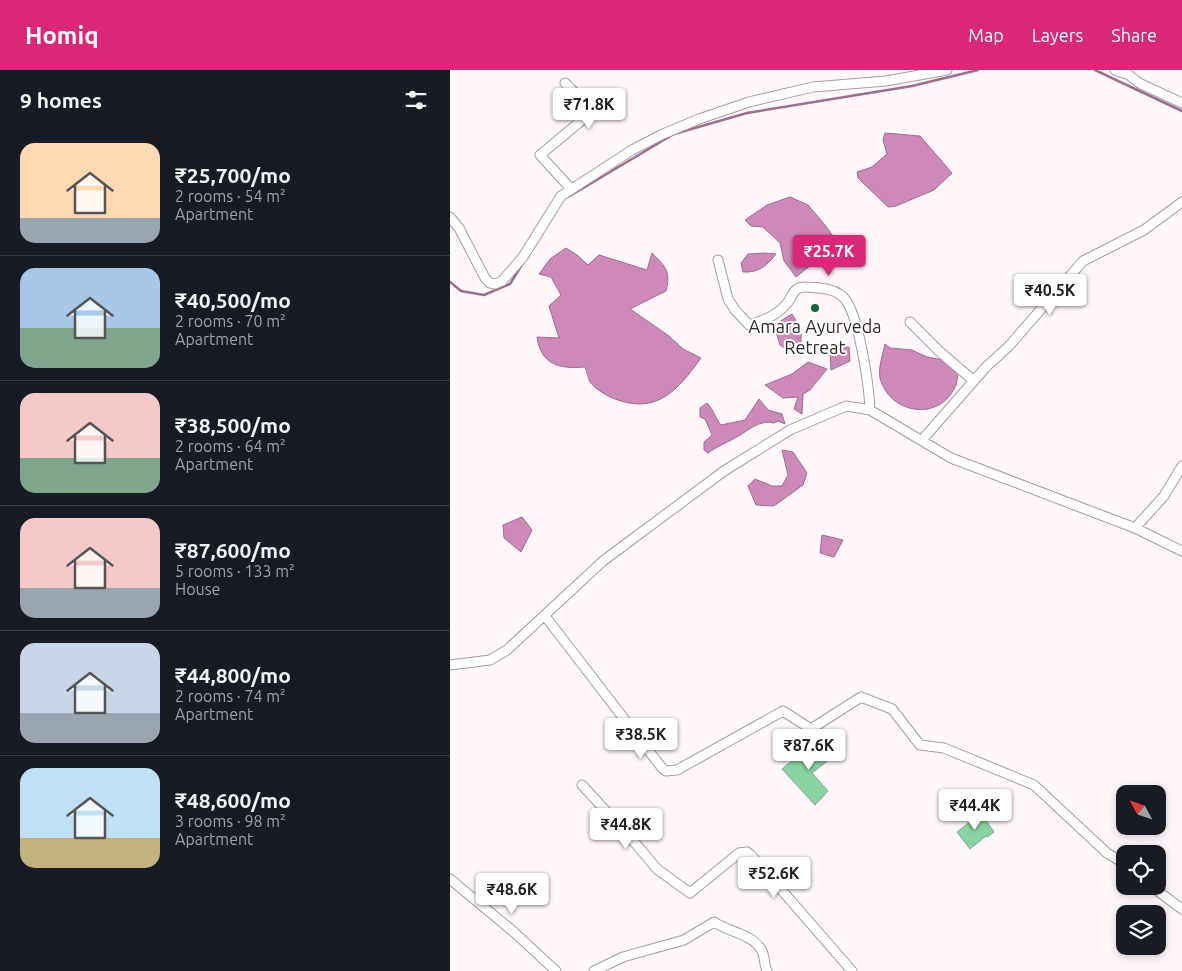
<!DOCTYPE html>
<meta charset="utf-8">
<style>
:root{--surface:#171b24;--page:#242831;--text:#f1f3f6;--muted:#9ea1a6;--line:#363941;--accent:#db2777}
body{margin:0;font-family:Ubuntu,sans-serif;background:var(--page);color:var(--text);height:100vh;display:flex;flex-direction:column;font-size:19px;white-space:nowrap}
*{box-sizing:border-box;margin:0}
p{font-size:16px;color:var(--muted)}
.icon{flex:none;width:28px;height:28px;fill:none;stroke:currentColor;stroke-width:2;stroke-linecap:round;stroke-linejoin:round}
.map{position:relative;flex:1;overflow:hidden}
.side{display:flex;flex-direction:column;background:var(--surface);width:450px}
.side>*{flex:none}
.needle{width:32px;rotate:310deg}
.tools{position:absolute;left:666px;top:715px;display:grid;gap:10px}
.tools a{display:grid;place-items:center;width:50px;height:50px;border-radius:10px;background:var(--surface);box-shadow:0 2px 8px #0003;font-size:25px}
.price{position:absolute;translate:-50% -42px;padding:0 11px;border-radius:5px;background:#fff;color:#222;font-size:16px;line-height:32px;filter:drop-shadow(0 1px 2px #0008)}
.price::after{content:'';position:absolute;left:50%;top:30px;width:15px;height:11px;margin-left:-8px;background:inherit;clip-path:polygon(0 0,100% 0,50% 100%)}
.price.active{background:var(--accent);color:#fff}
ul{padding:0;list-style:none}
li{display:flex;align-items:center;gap:15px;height:125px;padding:0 20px}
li+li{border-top:1px solid var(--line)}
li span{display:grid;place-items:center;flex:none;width:140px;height:100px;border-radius:15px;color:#555}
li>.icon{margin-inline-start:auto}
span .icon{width:60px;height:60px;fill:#fffc;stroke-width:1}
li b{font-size:21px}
h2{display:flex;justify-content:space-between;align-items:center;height:60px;padding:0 20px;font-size:21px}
header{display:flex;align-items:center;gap:30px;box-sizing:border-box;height:70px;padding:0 25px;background:var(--accent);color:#fff}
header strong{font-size:24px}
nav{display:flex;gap:28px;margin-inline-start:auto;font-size:18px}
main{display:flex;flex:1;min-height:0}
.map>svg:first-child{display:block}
.water{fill:#ce89b9;stroke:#9e6c8f}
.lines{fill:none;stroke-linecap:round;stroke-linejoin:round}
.stream{stroke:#9e6c8f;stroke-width:2.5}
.building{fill:#87d3a1;stroke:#91a296}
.minor-casing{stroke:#aa9aa5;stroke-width:11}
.minor{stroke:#fff;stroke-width:9}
.poi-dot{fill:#0f683b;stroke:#fff;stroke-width:2}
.labels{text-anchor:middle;stroke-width:4;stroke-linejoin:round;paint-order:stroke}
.poi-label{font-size:18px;fill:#2e272c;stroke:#fff}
</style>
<header>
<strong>Homiq</strong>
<nav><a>Map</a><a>Layers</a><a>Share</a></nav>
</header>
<main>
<section class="side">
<h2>9 homes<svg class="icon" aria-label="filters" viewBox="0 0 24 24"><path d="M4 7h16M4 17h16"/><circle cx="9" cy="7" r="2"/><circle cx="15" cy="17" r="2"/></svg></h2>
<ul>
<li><span style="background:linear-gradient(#ffd9b3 75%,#9aa5b1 0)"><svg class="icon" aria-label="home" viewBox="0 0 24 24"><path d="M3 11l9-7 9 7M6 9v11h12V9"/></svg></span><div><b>₹25,700/mo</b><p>2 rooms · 54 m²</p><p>Apartment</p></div></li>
<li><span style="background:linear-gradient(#a9c7e8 60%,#7fa58c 0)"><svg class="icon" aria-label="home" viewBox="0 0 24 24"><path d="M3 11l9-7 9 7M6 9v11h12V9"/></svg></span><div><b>₹40,500/mo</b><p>2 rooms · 70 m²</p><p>Apartment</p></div></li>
<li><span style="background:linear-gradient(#f6c9c9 65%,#7fa58c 0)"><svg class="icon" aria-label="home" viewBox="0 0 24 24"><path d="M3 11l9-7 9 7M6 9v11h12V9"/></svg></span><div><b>₹38,500/mo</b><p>2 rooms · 64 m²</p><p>Apartment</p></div></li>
<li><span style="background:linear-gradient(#f6c9c9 70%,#9aa5b1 0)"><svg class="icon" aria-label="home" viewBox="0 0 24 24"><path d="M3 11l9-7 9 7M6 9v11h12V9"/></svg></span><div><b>₹87,600/mo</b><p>5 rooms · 133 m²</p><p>House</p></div></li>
<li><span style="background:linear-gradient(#c9d6e8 70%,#9aa5b1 0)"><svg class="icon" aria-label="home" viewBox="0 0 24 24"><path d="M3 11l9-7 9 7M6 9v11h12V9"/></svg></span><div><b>₹44,800/mo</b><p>2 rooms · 74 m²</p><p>Apartment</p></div></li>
<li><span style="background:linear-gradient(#bfe0f5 70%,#c2b280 0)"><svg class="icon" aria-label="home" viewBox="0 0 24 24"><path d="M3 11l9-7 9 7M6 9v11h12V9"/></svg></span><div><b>₹48,600/mo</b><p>3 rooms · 98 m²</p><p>Apartment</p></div></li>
</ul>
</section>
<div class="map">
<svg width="732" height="901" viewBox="0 0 732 901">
<rect width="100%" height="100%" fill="#fff7fc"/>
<!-- water -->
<path class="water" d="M435 63 470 66 502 103 484 120 446 136 438 137 408 108 407 102 422 97 437 84 433 70Z
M340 127 358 135 375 155 388 173 371 176 361 195 346 207 334 191 330 173 313 157 301 156 295 150 317 135Z
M116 178 127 185 138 195 149 185 197 200 202 183C216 197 221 202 216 221L180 239 219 266 233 279 251 288C228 320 207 345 165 329 157 326 145 319 140 312 138 308 137 301 135 297 111 299 91 296 87 267L109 268 99 236 111 225 101 207 89 204 100 189Z
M314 183 326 184C317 196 308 203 293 202L291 193 298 184Z
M342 244 351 259V276L337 280 330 275 324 255Z
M435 274 440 278 462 280 477 287 494 290 508 304C507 309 507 315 504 319 487 352 439 343 430 308 428 297 433 284 435 274Z
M399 277 400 291 381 300 380 279Z
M358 292 377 299 360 320 353 324 352 344 344 339 348 327 333 328 315 315 342 304Z
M309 329 318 340 332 344 335 354 328 351 324 353C308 349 296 363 283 369 274 374 266 377 258 383L254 380V372L262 365 255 349 250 347V338L257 333C264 340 265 348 271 355L295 350Z
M332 380 343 382 357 403 353 415 324 436 306 435 298 416 305 409 322 416H332L338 405Z
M72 447 82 460 71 482 54 468 53 455Z
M372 465 393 470 384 487 370 483Z"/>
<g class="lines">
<!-- stream -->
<path class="stream" d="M645 0 732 41
M118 127 224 64 297 43 462 16 528 0
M0 212 11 221 34 225 60 214 73 193"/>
</g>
<!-- building -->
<path class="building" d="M368 669 384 686 362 703 378 721 365 735 332 699Z
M531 743 544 762 537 767 536 766 520 779 507 762Z"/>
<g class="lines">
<defs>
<path id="minor" d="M665 0 679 5 689 13 732 33
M115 13 143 41 90 85 121 119
M0 147 9 158 35 208 40 213 45 214 52 211 73 187 111 126 182 80 213 64 249 49 299 32 363 17 436 11 497 0
M268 190 278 229 285 240 299 255C315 250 328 245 338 232 341 228 343 222 347 219 353 215 363 218 370 218 379 219 388 221 394 228 409 244 419 316 420 340
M460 252 489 281 524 311
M472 370 536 297 559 276 633 191 694 160 732 132
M685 458 714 426 732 396
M95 546 212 698 216 701 227 700 333 641 361 659 411 627 442 639 470 675 494 678 584 715 657 783 675 794
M0 595 40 590 57 580 153 491 274 401 340 360 396 336 420 340 501 388 685 458 732 481
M132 715 180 767 207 799 240 823 289 783 297 782 301 785 402 901
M0 809 65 863 106 901
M701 816 732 839
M144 901 173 887 234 870 264 852C280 863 302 863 312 881 315 887 314 895 317 901"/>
</defs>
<!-- minor casing -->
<use href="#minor" class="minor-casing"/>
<!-- minor -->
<use href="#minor" class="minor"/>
</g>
<!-- markers -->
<circle class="poi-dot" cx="365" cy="238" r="5"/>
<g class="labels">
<!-- poi labels -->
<g class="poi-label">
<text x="365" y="263">Amara Ayurveda<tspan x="365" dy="21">Retreat</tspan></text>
</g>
</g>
</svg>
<div class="tools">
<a><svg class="needle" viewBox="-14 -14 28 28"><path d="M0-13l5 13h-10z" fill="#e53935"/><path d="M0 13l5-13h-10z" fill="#9ea1a6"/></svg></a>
<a><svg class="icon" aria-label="locate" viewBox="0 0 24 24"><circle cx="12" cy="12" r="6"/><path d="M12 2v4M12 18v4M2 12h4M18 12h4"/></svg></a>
<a><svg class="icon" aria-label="layers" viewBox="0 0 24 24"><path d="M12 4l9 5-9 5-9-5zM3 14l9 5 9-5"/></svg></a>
</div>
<b class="price" style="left:139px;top:60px">₹71.8K</b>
<b class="price active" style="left:379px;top:207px">₹25.7K</b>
<b class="price" style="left:600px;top:246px">₹40.5K</b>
<b class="price" style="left:191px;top:690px">₹38.5K</b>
<b class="price" style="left:359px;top:701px">₹87.6K</b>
<b class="price" style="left:525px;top:761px">₹44.4K</b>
<b class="price" style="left:176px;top:780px">₹44.8K</b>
<b class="price" style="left:324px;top:829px">₹52.6K</b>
<b class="price" style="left:62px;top:845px">₹48.6K</b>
</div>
</main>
